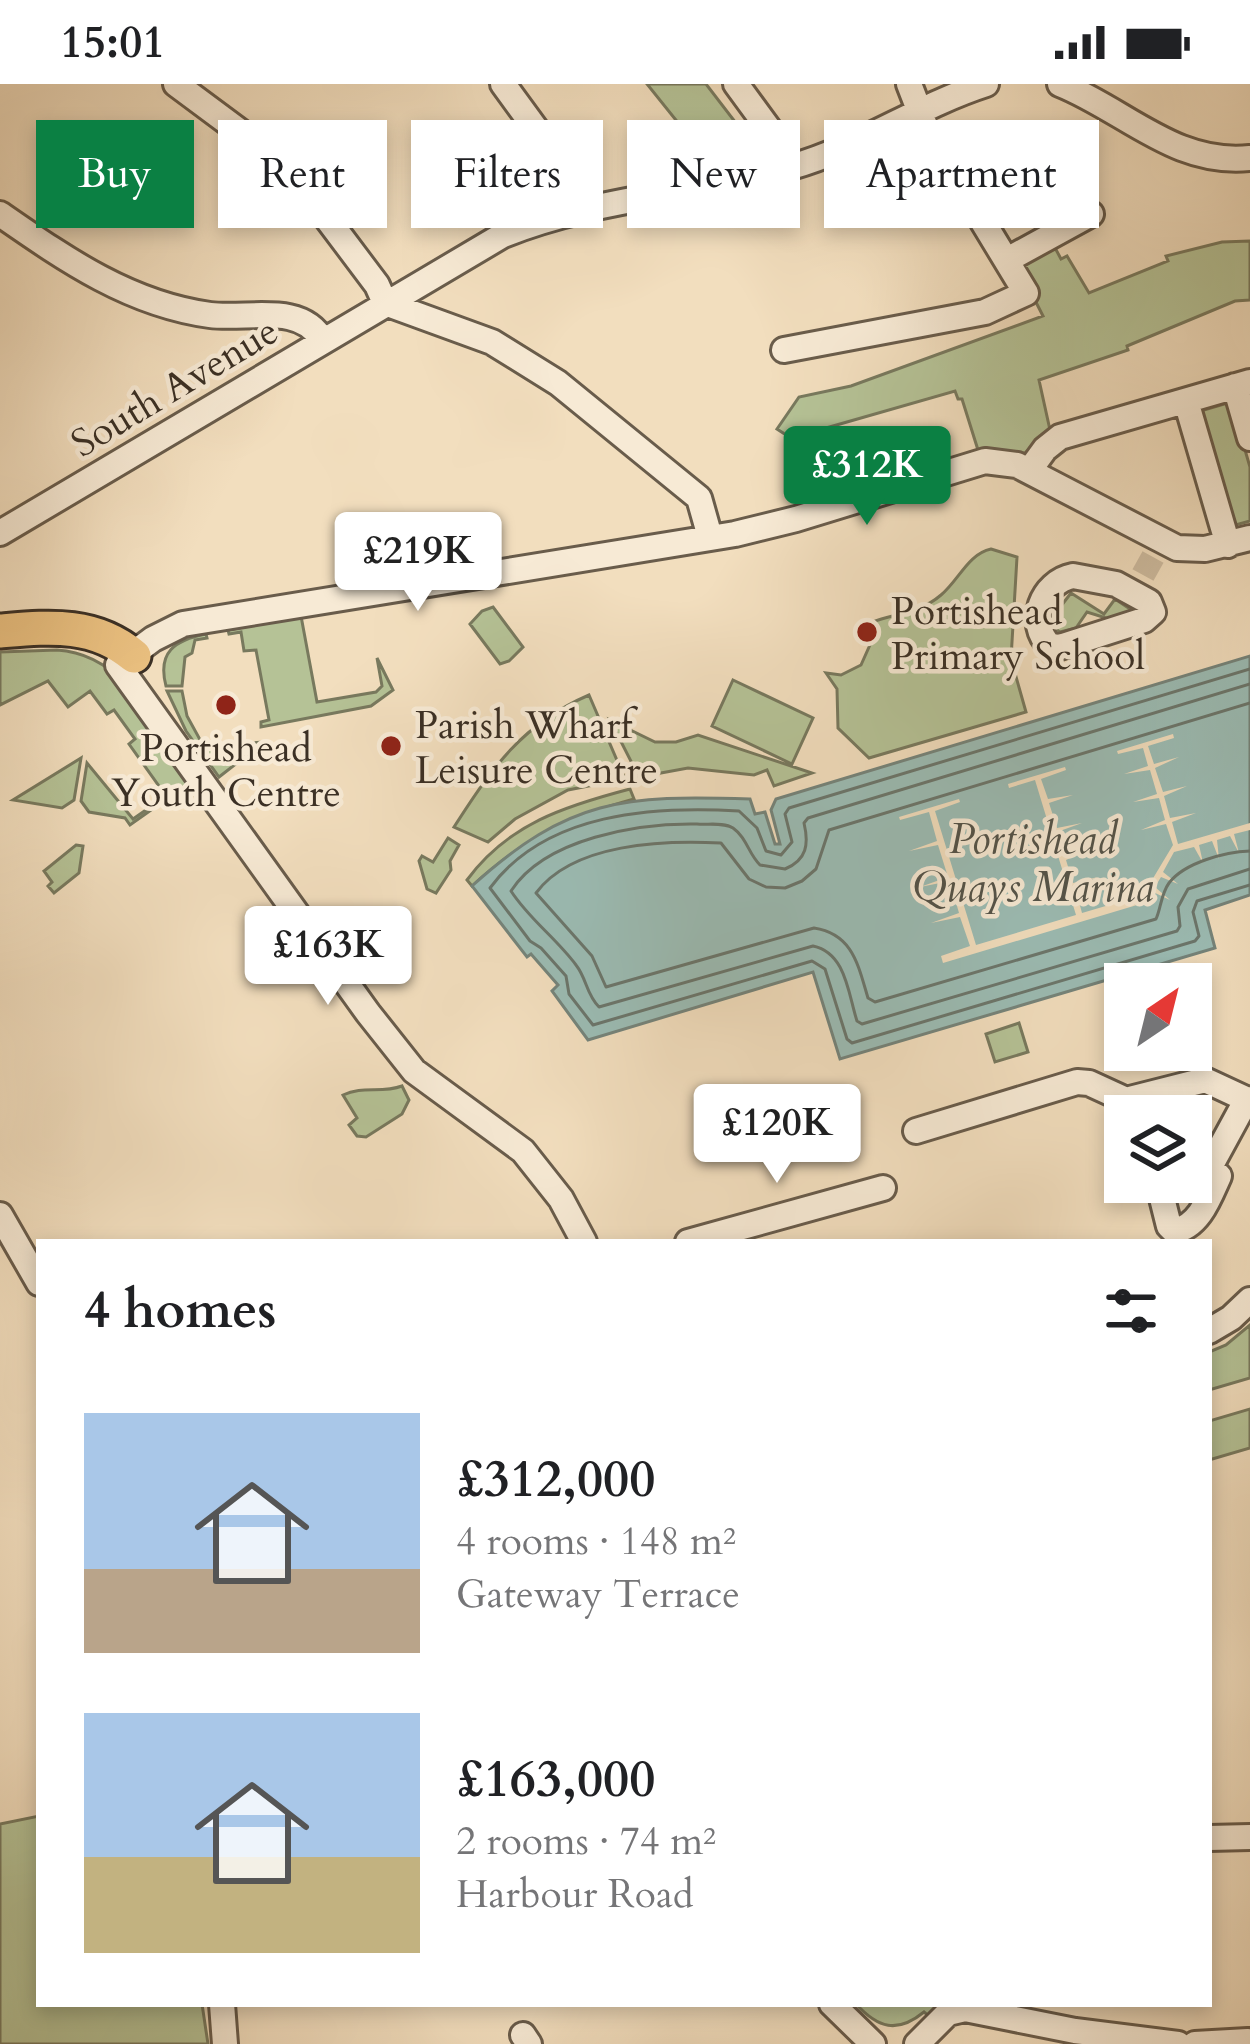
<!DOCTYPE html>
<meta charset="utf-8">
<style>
:root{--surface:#fff;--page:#f2f2f2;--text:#202124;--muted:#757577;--accent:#0b8043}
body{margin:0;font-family:Cardo,serif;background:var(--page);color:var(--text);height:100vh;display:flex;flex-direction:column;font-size:45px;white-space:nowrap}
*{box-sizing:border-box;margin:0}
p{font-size:39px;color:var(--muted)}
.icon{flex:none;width:66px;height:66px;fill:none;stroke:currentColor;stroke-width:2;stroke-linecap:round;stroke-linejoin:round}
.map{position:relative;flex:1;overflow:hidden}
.panel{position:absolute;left:36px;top:1155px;width:1176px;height:768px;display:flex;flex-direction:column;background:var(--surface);border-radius:0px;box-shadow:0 6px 18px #0003}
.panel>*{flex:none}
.banner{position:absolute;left:36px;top:36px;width:1179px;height:108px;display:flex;gap:24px}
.needle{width:78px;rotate:35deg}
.tools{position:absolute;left:1104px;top:879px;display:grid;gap:24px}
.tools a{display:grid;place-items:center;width:108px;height:108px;border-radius:0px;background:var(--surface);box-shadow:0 6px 18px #0003;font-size:60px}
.price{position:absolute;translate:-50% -102px;padding:0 27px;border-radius:12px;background:#fff;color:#222;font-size:39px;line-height:78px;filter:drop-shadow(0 3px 6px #0008)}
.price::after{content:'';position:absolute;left:50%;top:72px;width:36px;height:27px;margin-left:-18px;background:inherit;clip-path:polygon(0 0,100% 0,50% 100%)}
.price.selected{background:var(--accent);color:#fff}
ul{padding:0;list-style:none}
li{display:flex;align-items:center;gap:36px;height:300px;padding:0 48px}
li span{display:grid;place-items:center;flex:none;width:336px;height:240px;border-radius:0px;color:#555}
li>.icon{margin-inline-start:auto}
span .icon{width:144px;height:144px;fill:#fffc;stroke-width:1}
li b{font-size:51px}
h2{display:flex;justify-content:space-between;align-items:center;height:144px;padding:0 48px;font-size:51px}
.pill{padding:0 42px;border-radius:0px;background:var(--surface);box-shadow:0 6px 18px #0003;font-size:42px;line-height:108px}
.pill.selected{background:var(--accent);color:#fff}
.status{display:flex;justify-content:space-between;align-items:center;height:84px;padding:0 60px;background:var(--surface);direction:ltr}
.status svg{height:33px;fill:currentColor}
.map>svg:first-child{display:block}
.green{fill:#b5c296;stroke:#78795e;stroke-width:3}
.water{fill:#9bbcb4;stroke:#75847b;stroke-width:3}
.pier{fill:#f2debe}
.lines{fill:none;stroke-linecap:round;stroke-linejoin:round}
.shore{stroke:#6b766c;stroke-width:3}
.minor-tunnel{stroke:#cdbb9f;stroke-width:24;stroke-dasharray:24 12;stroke-linecap:butt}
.minor-casing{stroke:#695c4b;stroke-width:30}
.major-casing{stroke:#3b3025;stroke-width:39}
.minor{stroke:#f7ead5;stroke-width:24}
.major{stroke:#e9bf7f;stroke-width:33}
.poi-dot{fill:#8f2418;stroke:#f7ead5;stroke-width:4.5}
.labels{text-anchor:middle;stroke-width:9;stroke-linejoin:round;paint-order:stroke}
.street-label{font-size:39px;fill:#3b3025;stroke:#f7ead5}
.poi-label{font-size:39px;fill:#3b3025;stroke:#f7ead5;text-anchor:start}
.water-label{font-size:42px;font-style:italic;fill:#535349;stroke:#f7ead5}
</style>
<div class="status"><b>15:01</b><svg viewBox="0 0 49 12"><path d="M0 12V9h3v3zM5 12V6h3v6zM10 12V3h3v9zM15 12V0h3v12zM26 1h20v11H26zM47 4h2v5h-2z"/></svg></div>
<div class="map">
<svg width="1250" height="1960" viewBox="0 0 1250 1960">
<rect width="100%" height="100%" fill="#f2debe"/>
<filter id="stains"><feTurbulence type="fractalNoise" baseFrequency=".00167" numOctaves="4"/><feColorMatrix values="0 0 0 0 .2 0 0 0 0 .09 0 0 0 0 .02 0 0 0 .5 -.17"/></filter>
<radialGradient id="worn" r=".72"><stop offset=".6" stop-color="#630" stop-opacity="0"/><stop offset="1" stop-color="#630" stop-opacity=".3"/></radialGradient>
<!-- green -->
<path class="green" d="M647 0H706L752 60 765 51 770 67 716 86Z
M1250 157V216L1235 217 1127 262 1128 266 1039 296 1050 346 1025 369 978 366 962 315H958L955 307 791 354 777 345 799 313 851 302 1043 232 1016 179 1053 160 1061 175 1067 172 1089 209 1168 177 1166 172 1222 158Z
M1231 318 1250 383V437L1232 442 1197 328Z
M991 465 1017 473 1011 575 1026 628 869 674 838 644 837 605 826 589 841 591 861 581 873 554 870 539C895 529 919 530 941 511 959 496 968 470 991 465Z
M1071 509 1104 530 1115 515 1133 527 1112 536 1087 528 1076 544 1060 548 1052 543 1047 519 1061 522Z
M493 523 523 563 509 577 500 580 470 540 482 527Z
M301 532 317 618 376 608 382 602 377 574 393 606 371 622 261 643V638L269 636 256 566 244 567 241 548 229 550 228 546Z
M206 550 207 554 195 556 192 569 185 573 182 602H166C157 568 175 556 206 550Z
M57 566C127 570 157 645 192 697L130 741 125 734 89 728 81 717 87 679 133 735 166 712 129 660 135 655 114 626 107 630 90 607 68 623 48 597 0 621V568Z
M733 596 813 634 792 680 712 642Z
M167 607H182L187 632 204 663 264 658 219 693 186 647Z
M589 611 625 695 568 706 515 735 488 758 454 743C492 684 522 640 589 611Z
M610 636 655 658H676L698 651 812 689 774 702 767 686 754 691 688 684 639 693Z
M81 674 74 716 62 724 13 716Z
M630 705 634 715C565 734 525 754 472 802L467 796C508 740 565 722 630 705Z
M448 754 459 761 450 777 451 786 436 809 427 805 419 777 422 772 433 778Z
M76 761 83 762 79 789 54 809 48 802 52 798 44 787Z
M1019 939 1028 968 995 978 986 950Z
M402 1002 409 1016 402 1030 366 1053 357 1052 349 1041 357 1034 343 1011C363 1001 381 1010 402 1002Z
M1250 1241V1294L1209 1306V1268L1226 1261Z
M1250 1325V1364L1209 1376V1337Z
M39 1732V1920H202L208 1960H0V1740Z
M856 1920H950L930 1933 924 1928C897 1950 878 1944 856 1920Z"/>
<!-- water -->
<path class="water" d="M1250 572V811L1205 826 1215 864 840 975 813 888 588 956 552 907 558 901 531 870 527 873 472 802C569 714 624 711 750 715L755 730 765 728 775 760H780L771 726 776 715Z"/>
<!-- pier -->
<path class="pier" d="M1173 650 1174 654 1148 662 1154 680 1179 673 1155 684 1163 708 1187 702 1164 712 1170 734 1196 729 1172 738 1178 760 1250 739V746L1234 750 1239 769 1230 752 1217 756 1219 775 1212 757 1199 761 1203 779 1194 763 1174 768 1163 788 1178 800 1161 793 1155 803 1170 816 1153 808 1147 818 943 879 941 872 970 862 960 833 931 839 959 829 950 797 920 803 948 793 938 761 909 767 937 757 929 728 900 736 899 733 959 715 960 718 935 727 976 861 1076 831 1035 696 1009 704 1008 700 1065 683 1066 686 1041 695 1048 715 1073 711 1049 719 1057 744 1082 739 1057 748 1065 772 1090 765 1066 776 1073 799 1098 793 1075 803 1082 829 1143 811 1173 761 1166 740 1141 746 1165 736 1159 714 1133 718 1157 710 1150 686 1124 690 1148 682 1143 664 1118 670 1117 667Z"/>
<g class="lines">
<!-- shore -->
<path class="shore" d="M1250 585 789 724 785 730 792 758 781 771 766 767 757 744 739 727C654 722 546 728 490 804L530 857 541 864 566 892 569 910 593 941 812 877 825 885 847 955 852 959 1195 857 1199 852 1193 828 1197 817 1250 801
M1250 600 808 734 804 739C809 760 807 776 785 785L760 781C748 769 747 754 733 744 724 738 708 741 697 740 639 739 545 754 511 807 529 835 556 854 576 881 587 895 586 910 599 923L813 862C846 869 848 909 857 937L862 940 1177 847 1180 842 1178 823 1188 805 1250 785
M1250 619 829 746 816 785 802 797 785 804 766 803 749 795 721 759C664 756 573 759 536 809L592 872 606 903 814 844C853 850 858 881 868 914L875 918 1156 835C1161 824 1161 810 1169 799 1185 778 1226 768 1250 767"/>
<!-- minor-tunnel -->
<path class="minor-tunnel" d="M1143 491 1153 473"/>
<defs>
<path id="minor" d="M176 0 289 84 377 201 385 219
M503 0 571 93 585 125
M736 0 780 60 788 84
M1060 0C1125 26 1175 82 1250 74
M0 130C65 175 129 220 210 231 247 236 301 218 322 256
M1007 176 1091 130
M385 219 492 258 558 299 699 414 710 453
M784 266 985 228 1026 209 926 44 909 0
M1235 302 1250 354
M1186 317 1228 461
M1029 387 1045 365 1060 353 1250 298
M0 449 503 151C595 114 696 110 791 83 861 63 918 22 986 0
M1073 492 1116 500 1149 518 1153 528 1144 536 1060 563 1050 562C1026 539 1042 498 1073 492Z
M916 1047 1077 998 1089 999 1126 1016 1205 996 1250 1017
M1210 1083 1247 1015
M1158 1098 1169 1142 1174 1147C1199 1143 1209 1114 1219 1092L1206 1081 1191 1084
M0 1131 39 1199
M584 1158 561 1115 523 1067 414 987 368 929 118 581 153 555 183 540 735 450 796 435 985 377 1017 381 1177 464 1205 465 1250 454
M688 1158 883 1104
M1209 1247 1231 1234 1250 1216
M1209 1754 1250 1753
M222 1920 225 1960
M832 1920 873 1960
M523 1951 529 1960
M917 1960 948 1929 965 1925 1075 1947 1178 1960
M1195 1960 1248 1957"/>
<path id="major" d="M0 547C49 543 94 538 134 572"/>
</defs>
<!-- minor casing -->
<use href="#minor" class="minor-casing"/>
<!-- major casing -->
<use href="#major" class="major-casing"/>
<!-- minor -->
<use href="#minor" class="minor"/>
<!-- major -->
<use href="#major" class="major"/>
</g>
<!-- markers -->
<g class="poi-dot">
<circle cx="867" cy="548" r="12"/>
<circle cx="226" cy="621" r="12"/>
<circle cx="391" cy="662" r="12"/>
</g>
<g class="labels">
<!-- street labels -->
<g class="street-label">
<text transform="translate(174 302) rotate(-31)" y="14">South Avenue</text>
</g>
<!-- poi labels -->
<g class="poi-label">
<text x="891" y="540">Portishead<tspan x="891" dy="45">Primary School</tspan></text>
<text x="415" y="654">Parish Wharf<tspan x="415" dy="45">Leisure Centre</tspan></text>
<text x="226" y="677" text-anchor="middle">Portishead<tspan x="226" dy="45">Youth Centre</tspan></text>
</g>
<!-- water labels -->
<g class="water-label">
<text x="1033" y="769">Portishead<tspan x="1033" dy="48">Quays Marina</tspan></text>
</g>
</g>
<rect width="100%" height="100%" filter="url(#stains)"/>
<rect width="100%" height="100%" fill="url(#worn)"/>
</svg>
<div class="tools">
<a><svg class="needle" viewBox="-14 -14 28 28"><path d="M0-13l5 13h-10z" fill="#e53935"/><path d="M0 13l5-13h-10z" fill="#757577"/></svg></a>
<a><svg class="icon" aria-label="layers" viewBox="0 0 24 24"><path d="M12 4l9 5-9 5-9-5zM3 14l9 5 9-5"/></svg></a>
</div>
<b class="price selected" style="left:867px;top:444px">£312K</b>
<b class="price" style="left:418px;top:530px">£219K</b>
<b class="price" style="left:328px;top:924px">£163K</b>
<b class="price" style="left:777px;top:1102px">£120K</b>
<div class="banner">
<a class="pill selected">Buy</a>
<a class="pill">Rent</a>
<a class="pill">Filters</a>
<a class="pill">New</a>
<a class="pill">Apartment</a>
</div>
<section class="panel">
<h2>4 homes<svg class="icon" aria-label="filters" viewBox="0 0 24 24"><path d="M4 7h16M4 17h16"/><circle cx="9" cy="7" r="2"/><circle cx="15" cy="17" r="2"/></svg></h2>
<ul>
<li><span style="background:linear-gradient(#a9c7e8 65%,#b9a48a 0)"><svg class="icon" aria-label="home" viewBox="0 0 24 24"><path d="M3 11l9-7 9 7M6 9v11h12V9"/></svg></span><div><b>£312,000</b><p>4 rooms · 148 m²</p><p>Gateway Terrace</p></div></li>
<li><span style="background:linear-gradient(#a9c7e8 60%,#c2b280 0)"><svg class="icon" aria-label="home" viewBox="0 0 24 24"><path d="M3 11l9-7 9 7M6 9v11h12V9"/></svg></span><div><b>£163,000</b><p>2 rooms · 74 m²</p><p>Harbour Road</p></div></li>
</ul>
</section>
</div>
